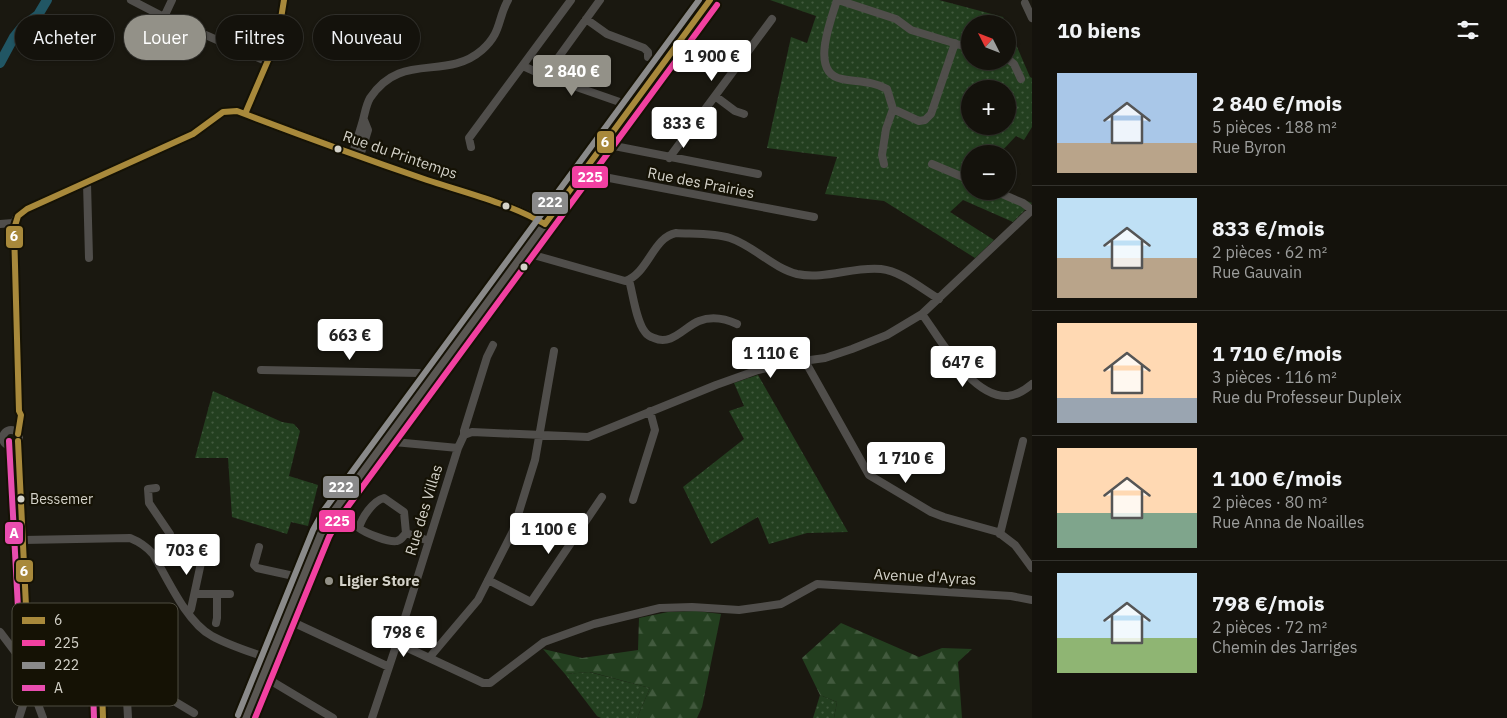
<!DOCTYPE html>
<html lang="fr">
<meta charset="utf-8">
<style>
:root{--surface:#14120c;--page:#21201a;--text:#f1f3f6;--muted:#9d9e9d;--line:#33322d;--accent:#939188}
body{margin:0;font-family:"IBM Plex Sans",sans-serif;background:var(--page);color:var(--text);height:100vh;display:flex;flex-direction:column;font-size:19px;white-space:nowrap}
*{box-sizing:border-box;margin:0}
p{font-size:16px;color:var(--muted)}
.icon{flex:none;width:28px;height:28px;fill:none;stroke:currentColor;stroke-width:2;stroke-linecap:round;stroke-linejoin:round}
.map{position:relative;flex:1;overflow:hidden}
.details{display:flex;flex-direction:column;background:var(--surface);width:475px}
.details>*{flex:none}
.hud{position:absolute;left:15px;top:15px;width:475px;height:45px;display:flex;gap:10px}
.needle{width:32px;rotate:312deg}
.controls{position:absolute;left:961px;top:15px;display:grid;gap:10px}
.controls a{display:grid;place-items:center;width:55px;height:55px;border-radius:50%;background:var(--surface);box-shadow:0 1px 4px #0004,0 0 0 1px var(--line);font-size:25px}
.price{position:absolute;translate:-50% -42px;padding:0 11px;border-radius:5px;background:#fff;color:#222;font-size:16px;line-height:32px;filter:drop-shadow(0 1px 2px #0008)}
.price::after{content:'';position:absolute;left:50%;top:30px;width:15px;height:11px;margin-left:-8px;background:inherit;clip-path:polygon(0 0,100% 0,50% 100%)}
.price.current{background:var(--accent);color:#fff}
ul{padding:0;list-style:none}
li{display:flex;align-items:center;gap:15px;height:125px;padding:0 25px}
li+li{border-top:1px solid var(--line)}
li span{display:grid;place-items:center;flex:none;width:140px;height:100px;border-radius:0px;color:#555}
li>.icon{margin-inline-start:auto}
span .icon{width:60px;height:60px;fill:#fffc;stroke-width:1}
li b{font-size:21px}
h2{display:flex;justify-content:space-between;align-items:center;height:60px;padding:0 25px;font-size:21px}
.pill{padding:0 18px;border-radius:22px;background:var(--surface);box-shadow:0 1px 4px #0004,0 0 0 1px var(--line);font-size:18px;line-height:45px}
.pill.current{background:var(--accent);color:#fff}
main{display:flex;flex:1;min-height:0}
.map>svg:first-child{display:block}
.grass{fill:url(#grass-dots);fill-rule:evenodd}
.forest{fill:url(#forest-firs)}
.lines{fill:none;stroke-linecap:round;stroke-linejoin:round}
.river{stroke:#215664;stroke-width:10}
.minor{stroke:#504e4b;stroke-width:8}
.major{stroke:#5a5753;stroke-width:10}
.bus-1-casing{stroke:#151205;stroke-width:10}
.bus-2-casing{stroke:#151205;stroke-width:10}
.bus-3-casing{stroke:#151205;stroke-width:10}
.bus-4-casing{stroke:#151205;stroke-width:10}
.bus-1{stroke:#a8893b;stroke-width:6}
.bus-2{stroke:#f240a1;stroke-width:6}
.bus-3{stroke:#8a8a8a;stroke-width:6}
.bus-4{stroke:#e84daf;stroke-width:6}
.bus-dot{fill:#d4d2c9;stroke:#151205;stroke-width:2}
.poi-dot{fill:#939188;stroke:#151205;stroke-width:2}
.labels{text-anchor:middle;stroke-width:4.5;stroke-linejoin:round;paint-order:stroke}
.bus-label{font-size:14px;fill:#d4d2c9;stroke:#151205;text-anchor:start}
.street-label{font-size:15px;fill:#d4d2c9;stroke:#151205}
.poi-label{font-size:15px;font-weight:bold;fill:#d4d2c9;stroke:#151205;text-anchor:start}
.key{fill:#151205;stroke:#4e4c40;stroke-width:1}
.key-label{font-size:14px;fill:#d4d2c9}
.line-badge{stroke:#151205;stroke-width:2}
.badge-label{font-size:14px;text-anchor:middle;font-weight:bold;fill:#fff}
</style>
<main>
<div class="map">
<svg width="1032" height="718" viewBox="0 0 1032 718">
<defs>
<pattern id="grass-dots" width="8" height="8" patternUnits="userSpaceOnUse" patternTransform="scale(1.25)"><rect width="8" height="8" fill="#233f1f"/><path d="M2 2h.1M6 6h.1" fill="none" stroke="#425a3e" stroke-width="1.8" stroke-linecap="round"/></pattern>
<pattern id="forest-firs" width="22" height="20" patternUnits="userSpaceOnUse" patternTransform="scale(1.25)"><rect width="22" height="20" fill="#233f1f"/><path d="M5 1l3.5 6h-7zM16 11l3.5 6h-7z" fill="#425a3e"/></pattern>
</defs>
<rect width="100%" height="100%" fill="#1a1810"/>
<!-- grass -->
<path class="grass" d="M770 0H939L1003 17 1006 24H970V61H1008V26L1030 77 1032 78V127L1024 140 1016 136 999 154H970V191H1003L1032 203 1013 222 963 200 950 212 994 240 975 258 884 201 825 194 837 157 767 148 791 37 807 43 816 16ZM970 89H1008V126H970Z
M758 375 848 532 807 533 769 544 758 517 711 544 683 487 744 439 729 411 744 406 734 383Z
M213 391 282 422 294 424 300 431 289 476 318 485 308 526 291 522 287 534 232 517 228 458H195Z
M589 672 650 688 637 718H601L597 716 565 674Z
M820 695 837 702 834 718H813Z"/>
<!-- forest -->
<path class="forest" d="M696 611 721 614 702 707 697 718H637L650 688 590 672 565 674 543 649 582 658 638 650 639 618 668 612Z
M841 623 919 657 942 648 972 649 958 662 962 718H834L837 702 820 695 802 658Z"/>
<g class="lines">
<!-- river -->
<path class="river" d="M0 63 14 37 22 27 38 15 47 0"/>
<!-- minor -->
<path class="minor" d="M131 0 164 17 268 62
M837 0C831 21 809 73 842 79 858 82 873 81 887 89L893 109 886 129 882 155 884 164
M838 0 896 19 911 30 970 48
M1025 3 1032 18
M164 17 172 0
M586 19 607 34 644 48 648 52V57
M1008 59 1014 64 1021 79
M523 66 545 76 631 106
M545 76 600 0
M715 96 735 111 744 114
M893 109 919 121 925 120 931 114 955 43
M245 114 278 37 284 0
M604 144 758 174
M471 147 469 138 571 0
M353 153C356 142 360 131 363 120 365 113 366 105 370 98 402 50 445 82 482 50 502 32 497 20 508 0
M360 156 368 130 364 120
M669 158 772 19
M932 164 970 180
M583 173 814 217
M87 183 89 258
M995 191 1023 203 1032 210
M0 224 13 223
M526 250 537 256 625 281C648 274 653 237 676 233 692 234 715 233 730 238 754 246 773 268 797 274 825 280 854 266 881 269 901 271 922 289 939 299
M629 280C633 294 636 321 645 332 647 335 651 337 654 338 672 346 684 327 699 321 712 316 726 319 737 324
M922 314C941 340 972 398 1008 396 1017 395 1025 390 1032 384
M805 361 869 475 931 512 944 517 998 532 1015 545 1032 568
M261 370 419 373 430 380
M3 438a8 8 0 1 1 16 0a8 8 0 1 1-16 0Z
M18 434 21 415 19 411 14 233C13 221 16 215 27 209L193 134 223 112 237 111 245 114C301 134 357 155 413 175 453 190 510 201 545 224
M464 435V431L487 357 493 345
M387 439 394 442 458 448
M18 441 26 606C49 633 82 599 100 630L103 718
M156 488 148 489 149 503 170 534V548L165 561 159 565
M384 498 404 512 406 533C403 536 402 540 397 541 390 543 365 533 359 528 362 517 373 501 384 498Z
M633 500 655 430 650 411
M406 533 429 541
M1000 534 1023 441
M23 540 130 538C140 542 146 546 153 554 167 578 187 623 212 636 230 646 251 652 270 659
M259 547 254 565 257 568 303 578
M488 580 531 602 602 497
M195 594H230
M188 613 191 609 204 549
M286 619 389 667
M216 623 217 618V594
M0 632 22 661 43 718
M397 643 483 683H490L544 642 594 624 660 608 692 607 739 610 781 604 817 584 1011 596 1032 600
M69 653 84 684 102 685
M429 658 478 600 513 531 535 460 554 351
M127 673 194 713
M263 676 333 718
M19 718 25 699 33 690
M128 718C127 688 118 639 141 618
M372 718 397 643 458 448 464 435 472 432 588 437 716 385 758 370 788 363 825 358 852 349 887 335 922 314 1032 210"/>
<!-- major -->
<path class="major" d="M246 718 321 533 331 515 710 0"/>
<defs>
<path id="bus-1" d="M245 114 278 37 284 0
M545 224 710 0
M18 434 21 415 19 411 14 229 18 216 27 209 193 134 223 112 237 111C300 135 363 158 427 180 467 193 508 203 545 224
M18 441 26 606C29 608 32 612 36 614 60 626 77 603 100 630L103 718"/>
<path id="bus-2" d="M255 718 329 537 338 520 717 5"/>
<path id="bus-3" d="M238 715 313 530 324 510 699 0"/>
<path id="bus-4" d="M9 441 18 608C31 633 60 623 82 625L87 628 91 633 94 718"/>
</defs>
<!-- bus-1 casing -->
<use href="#bus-1" class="bus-1-casing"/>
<!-- bus-2 casing -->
<use href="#bus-2" class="bus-2-casing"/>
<!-- bus-3 casing -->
<use href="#bus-3" class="bus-3-casing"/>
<!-- bus-4 casing -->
<use href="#bus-4" class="bus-4-casing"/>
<!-- bus-1 -->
<use href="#bus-1" class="bus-1"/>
<!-- bus-2 -->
<use href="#bus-2" class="bus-2"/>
<!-- bus-3 -->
<use href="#bus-3" class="bus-3"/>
<!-- bus-4 -->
<use href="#bus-4" class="bus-4"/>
</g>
<!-- markers -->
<g class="bus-dot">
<circle cx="338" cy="149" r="4.5"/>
<circle cx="506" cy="206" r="4.5"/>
<circle cx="524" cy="267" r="4.5"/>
<circle cx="21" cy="499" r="4.5"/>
</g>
<circle class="poi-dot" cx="329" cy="581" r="5"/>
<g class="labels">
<!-- bus labels -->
<g class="bus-label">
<text x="30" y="504">Bessemer</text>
</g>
<!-- street labels -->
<g class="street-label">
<text transform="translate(400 155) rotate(19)" y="5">Rue du Printemps</text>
<text transform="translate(701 183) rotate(11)" y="5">Rue des Prairies</text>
<text transform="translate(424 510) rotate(-73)" y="5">Rue des Villas</text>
<text transform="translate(925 577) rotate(3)" y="5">Avenue d'Ayras</text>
</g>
<!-- poi labels -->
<g class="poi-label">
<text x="339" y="586">Ligier Store</text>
</g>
</g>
<!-- legend -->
<rect x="12" y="603" width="166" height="103" rx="8" class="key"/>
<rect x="22" y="617" width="23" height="7" fill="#a8893b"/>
<rect x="22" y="640" width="23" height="6" fill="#f240a1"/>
<rect x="22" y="662" width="23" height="7" fill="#8a8a8a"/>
<rect x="22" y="685" width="23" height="6" fill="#e84daf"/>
<g class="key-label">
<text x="54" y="625">6</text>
<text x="54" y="648">225</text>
<text x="54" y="670">222</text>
<text x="54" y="693">A</text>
</g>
<g class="line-badge">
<rect x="596" y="130" width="19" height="24" rx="5" fill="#a8893b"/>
<rect x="571" y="165" width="38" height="24" rx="5" fill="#f240a1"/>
<rect x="531" y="191" width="38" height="24" rx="5" fill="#8a8a8a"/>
<rect x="5" y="225" width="19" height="24" rx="5" fill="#a8893b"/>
<rect x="322" y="475" width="38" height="24" rx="5" fill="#8a8a8a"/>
<rect x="318" y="509" width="38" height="24" rx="5" fill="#f240a1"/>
<rect x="4" y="521" width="20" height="24" rx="5" fill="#e84daf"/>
<rect x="15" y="559" width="19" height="24" rx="5" fill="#a8893b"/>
</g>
<g class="badge-label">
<text x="605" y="147">6</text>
<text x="590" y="182">225</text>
<text x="550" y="207">222</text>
<text x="14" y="241">6</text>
<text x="341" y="492">222</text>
<text x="337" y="526">225</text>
<text x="14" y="538">A</text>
<text x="24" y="576">6</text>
</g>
</svg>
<div class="controls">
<a><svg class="needle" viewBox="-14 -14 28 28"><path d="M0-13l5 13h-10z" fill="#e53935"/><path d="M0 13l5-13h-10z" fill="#9d9e9d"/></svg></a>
<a>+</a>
<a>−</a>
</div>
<b class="price" style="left:712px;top:82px">1 900 €</b>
<b class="price current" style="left:572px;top:97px">2 840 €</b>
<b class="price" style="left:684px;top:149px">833 €</b>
<b class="price" style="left:350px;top:361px">663 €</b>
<b class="price" style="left:771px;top:379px">1 110 €</b>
<b class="price" style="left:963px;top:388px">647 €</b>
<b class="price" style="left:906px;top:484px">1 710 €</b>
<b class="price" style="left:549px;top:555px">1 100 €</b>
<b class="price" style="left:187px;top:576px">703 €</b>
<b class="price" style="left:404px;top:658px">798 €</b>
<div class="hud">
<a class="pill">Acheter</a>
<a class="pill current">Louer</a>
<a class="pill">Filtres</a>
<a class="pill">Nouveau</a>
</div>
</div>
<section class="details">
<h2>10 biens<svg class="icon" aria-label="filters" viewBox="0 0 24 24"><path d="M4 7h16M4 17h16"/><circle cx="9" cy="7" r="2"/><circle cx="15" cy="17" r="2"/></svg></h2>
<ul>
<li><span style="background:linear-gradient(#a9c7e8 70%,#b9a48a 0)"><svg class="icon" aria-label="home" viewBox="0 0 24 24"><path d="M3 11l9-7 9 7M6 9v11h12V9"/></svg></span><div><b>2 840 €/mois</b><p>5 pièces · 188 m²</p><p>Rue Byron</p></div></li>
<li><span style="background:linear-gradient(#bfe0f5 60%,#b9a48a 0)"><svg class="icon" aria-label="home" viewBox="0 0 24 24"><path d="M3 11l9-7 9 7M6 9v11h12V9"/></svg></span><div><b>833 €/mois</b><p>2 pièces · 62 m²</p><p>Rue Gauvain</p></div></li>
<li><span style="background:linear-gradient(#ffd9b3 75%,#9aa5b1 0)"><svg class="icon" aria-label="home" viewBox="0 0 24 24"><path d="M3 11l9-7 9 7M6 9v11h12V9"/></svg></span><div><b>1 710 €/mois</b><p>3 pièces · 116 m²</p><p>Rue du Professeur Dupleix</p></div></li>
<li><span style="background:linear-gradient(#ffd9b3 65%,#7fa58c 0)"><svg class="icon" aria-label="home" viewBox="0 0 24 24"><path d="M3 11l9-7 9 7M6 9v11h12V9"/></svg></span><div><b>1 100 €/mois</b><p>2 pièces · 80 m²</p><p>Rue Anna de Noailles</p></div></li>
<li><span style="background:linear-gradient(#bfe0f5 65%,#8fb573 0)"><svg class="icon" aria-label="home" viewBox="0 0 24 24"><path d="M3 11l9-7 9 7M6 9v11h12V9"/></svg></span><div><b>798 €/mois</b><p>2 pièces · 72 m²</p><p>Chemin des Jarriges</p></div></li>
</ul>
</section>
</main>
